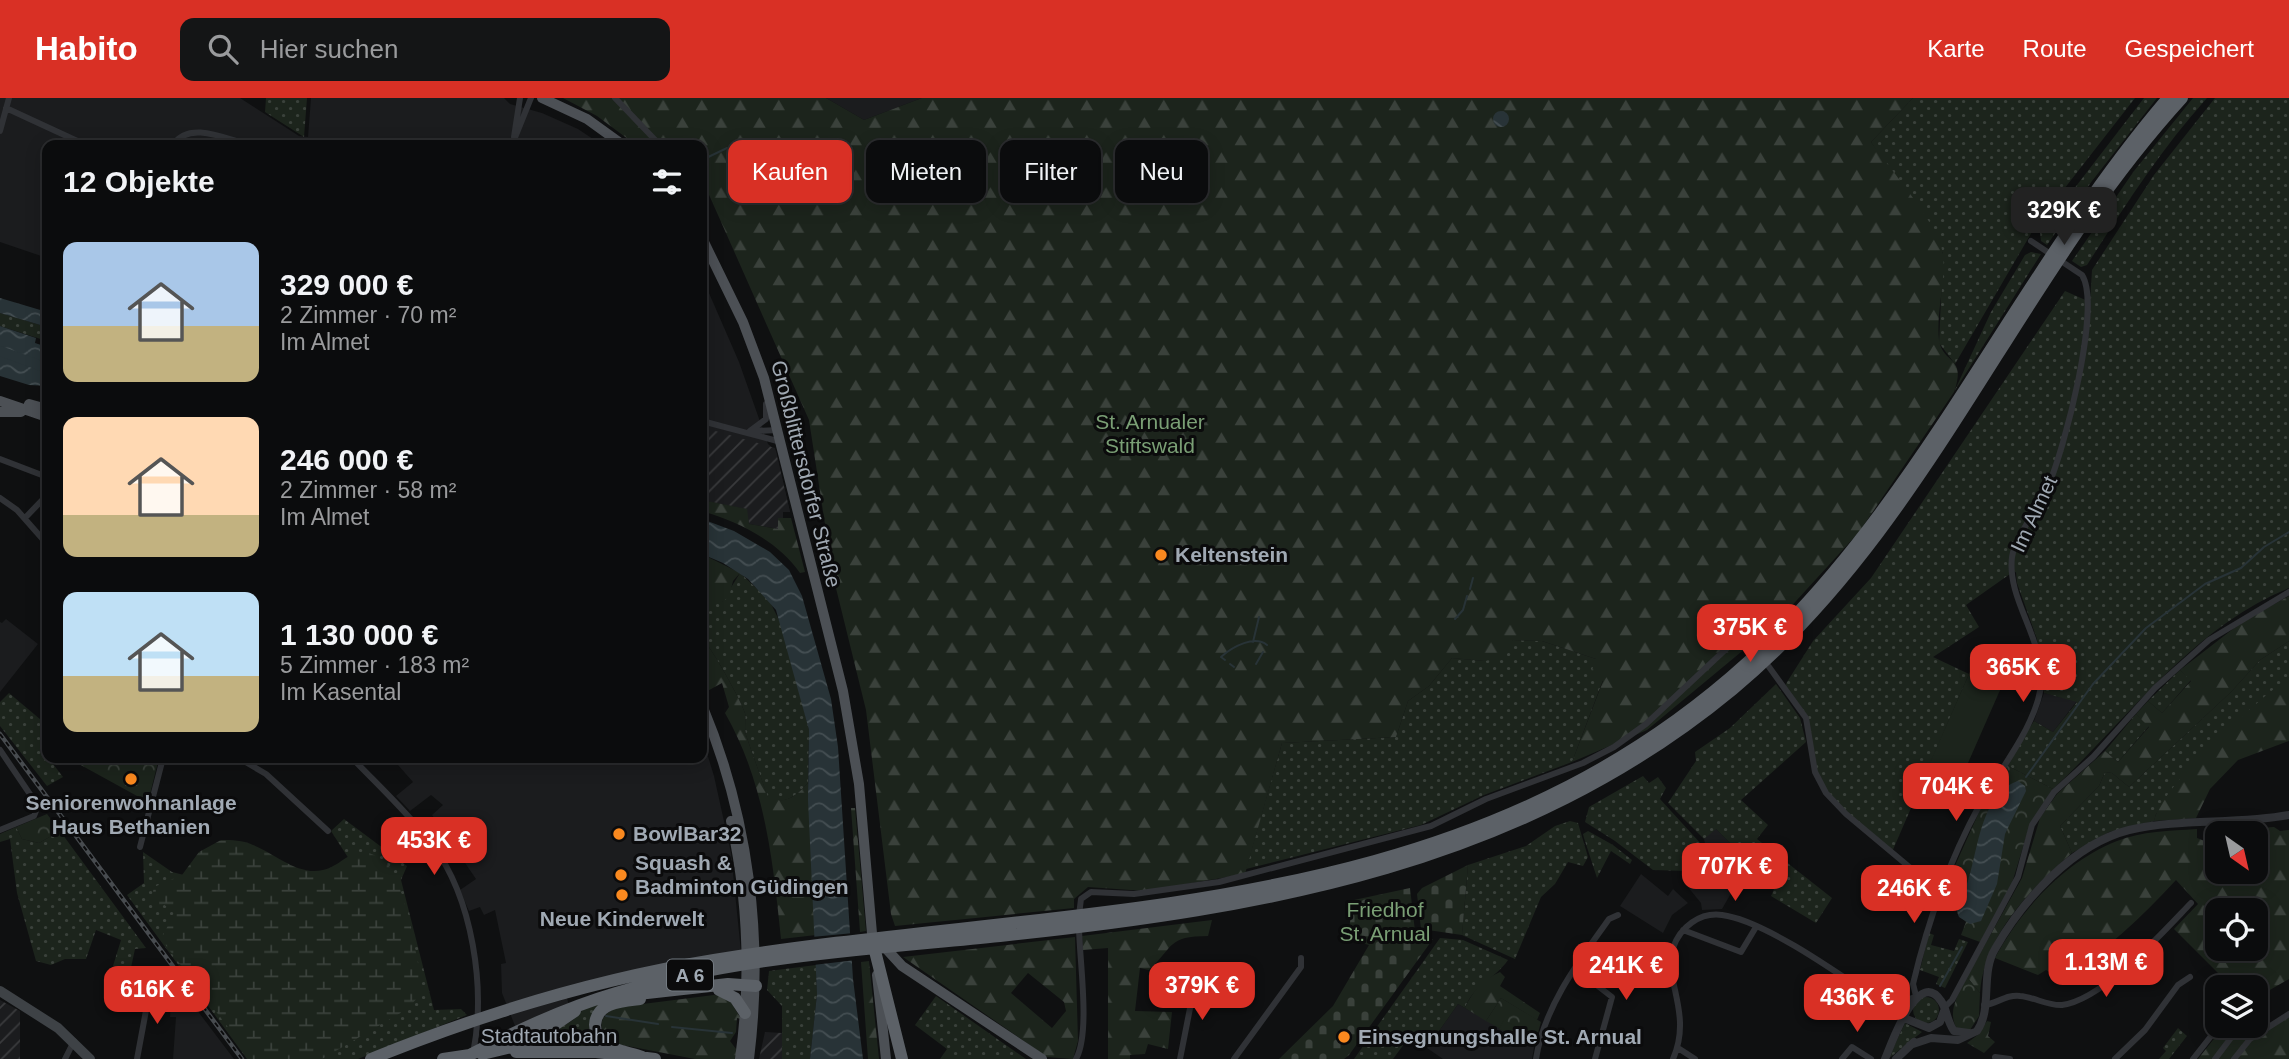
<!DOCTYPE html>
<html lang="de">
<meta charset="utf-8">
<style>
:root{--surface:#0b0c0d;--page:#141516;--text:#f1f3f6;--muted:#9a9b9d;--line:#2b2c2e;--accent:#d93025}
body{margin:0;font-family:Helvetica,sans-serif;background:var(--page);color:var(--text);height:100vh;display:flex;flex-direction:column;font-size:26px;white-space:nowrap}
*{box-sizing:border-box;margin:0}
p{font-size:23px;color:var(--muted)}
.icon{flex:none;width:38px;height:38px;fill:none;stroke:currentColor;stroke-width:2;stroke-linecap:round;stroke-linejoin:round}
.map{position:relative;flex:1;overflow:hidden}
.drawer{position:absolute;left:42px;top:42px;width:665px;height:623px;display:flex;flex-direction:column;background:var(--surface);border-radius:14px;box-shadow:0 4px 18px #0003,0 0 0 2px var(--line)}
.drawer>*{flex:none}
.hud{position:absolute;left:728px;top:42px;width:665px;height:63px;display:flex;gap:14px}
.needle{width:46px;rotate:146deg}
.buttons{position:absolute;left:2205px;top:723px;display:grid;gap:14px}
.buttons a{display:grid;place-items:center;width:63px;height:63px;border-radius:14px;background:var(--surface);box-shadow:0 4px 18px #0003,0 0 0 2px var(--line);font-size:35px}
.price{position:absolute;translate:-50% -60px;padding:0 16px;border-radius:14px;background:var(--accent);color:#fff;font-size:23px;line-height:46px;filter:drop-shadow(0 2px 4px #0008)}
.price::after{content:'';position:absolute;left:50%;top:42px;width:21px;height:16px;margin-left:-10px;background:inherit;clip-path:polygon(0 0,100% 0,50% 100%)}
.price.selected{background:#222;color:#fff}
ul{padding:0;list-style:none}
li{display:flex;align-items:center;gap:21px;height:175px;padding:0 21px}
li span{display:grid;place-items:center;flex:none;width:196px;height:140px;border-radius:14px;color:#555}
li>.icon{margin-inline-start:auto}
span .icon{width:84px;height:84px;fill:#fffc;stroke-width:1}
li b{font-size:30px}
h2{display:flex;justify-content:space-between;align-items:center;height:84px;padding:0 21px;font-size:30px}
.chip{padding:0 24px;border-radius:14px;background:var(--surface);box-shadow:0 4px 18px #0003,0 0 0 2px var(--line);font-size:24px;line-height:63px}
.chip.selected{background:var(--accent);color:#fff}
header{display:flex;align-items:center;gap:42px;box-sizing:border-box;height:98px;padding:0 35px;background:var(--accent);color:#fff}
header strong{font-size:33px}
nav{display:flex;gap:38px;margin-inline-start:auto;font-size:24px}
.search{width:490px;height:63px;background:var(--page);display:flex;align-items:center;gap:18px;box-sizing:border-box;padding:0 24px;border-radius:14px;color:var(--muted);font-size:26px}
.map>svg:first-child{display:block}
.built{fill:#1b1c1e}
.industrial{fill:url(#industrial-furrows)}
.grass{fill:url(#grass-dots)}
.forest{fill:url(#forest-firs);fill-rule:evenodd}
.wetland{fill:url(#wetland-marsh)}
.cemetery{fill:url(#cemetery-stones)}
.park{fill:url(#park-crowns)}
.pitch{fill:#1c241c}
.water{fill:url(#water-waves)}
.pier{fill:#0f1011}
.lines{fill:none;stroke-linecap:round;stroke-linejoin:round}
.stream{stroke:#283337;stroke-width:2}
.river{stroke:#283337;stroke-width:10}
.minor{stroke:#303236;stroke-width:6}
.tertiary{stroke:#303236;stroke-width:8}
.secondary{stroke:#3e4246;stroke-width:10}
.primary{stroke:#4c5055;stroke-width:10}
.motorway{stroke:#5c6167;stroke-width:12}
.rail-casing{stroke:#474b4f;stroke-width:4.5}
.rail{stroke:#0b0b0c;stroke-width:2;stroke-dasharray:5;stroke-linecap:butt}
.poi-dot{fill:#fa891f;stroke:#0b0b0c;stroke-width:2.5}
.labels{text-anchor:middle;stroke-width:6;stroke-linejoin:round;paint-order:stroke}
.shield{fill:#0b0b0c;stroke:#737a81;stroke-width:2}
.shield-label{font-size:19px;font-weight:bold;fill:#a0a9b3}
.park-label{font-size:21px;fill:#7a9f75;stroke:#0b0b0c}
.street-label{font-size:21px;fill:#a0a9b3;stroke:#0b0b0c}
.poi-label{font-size:21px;font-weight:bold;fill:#a0a9b3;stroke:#0b0b0c;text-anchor:start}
</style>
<header>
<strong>Habito</strong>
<div class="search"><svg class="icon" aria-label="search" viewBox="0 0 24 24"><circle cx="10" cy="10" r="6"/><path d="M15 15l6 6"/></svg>Hier suchen</div>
<nav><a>Karte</a><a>Route</a><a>Gespeichert</a></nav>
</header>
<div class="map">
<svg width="2289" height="961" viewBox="0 0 2289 961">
<defs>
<pattern id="industrial-furrows" width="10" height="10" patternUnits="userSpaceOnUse" patternTransform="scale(1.75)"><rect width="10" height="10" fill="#1b1c1e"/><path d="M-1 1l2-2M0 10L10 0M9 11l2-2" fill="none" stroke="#393a3c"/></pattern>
<pattern id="grass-dots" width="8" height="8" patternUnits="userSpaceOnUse" patternTransform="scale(1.75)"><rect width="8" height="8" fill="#1c241c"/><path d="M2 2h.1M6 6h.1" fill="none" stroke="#3a413b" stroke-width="1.8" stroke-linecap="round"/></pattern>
<pattern id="forest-firs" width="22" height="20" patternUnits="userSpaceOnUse" patternTransform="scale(1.75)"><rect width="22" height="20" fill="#1c241c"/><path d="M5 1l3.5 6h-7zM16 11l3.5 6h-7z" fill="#3a413b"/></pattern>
<pattern id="wetland-marsh" width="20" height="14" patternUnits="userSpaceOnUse" patternTransform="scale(1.75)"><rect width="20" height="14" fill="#1c241c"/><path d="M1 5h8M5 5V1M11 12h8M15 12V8" fill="none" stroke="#3a413b"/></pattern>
<pattern id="cemetery-stones" width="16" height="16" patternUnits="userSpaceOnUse" patternTransform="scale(1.75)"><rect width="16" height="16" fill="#1c241c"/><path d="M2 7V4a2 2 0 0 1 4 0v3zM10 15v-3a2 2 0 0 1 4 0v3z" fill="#3a413b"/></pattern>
<pattern id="park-crowns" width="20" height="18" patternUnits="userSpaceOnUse" patternTransform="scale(1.75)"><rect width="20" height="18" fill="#1c241c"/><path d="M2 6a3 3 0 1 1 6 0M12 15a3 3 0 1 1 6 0" fill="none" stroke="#3a413b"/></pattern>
<pattern id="water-waves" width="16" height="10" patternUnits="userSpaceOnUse" patternTransform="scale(1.75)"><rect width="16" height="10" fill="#283337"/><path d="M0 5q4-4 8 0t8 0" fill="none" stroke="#444e52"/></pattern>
</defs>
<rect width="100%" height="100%" fill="#0f1011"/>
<!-- built -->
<path class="built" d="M0 0H240L299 38 308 39 311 0H504L510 6 542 15 578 31 602 47H47V160L0 144Z
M826 0H922L864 22Z
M702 179 739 264 768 346 776 353 790 414H783V420L749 426 746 411 702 402Z
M6 521 38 546 0 594V524L2 525Z
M2044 595 2077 603 2053 634 2034 623Z
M702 639 714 678 731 755 741 854 564 890 569 907 519 938 502 895 501 866 506 865 495 812 484 817 480 809 469 813 460 792 476 781 448 740 440 745 429 732 436 722 432 717 443 707 431 697 410 713 396 698 413 684 398 667 403 660H702Z
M1715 730 1749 764 1722 811 1702 812 1701 805 1683 783 1706 750 1704 741Z
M1641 776 1668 798 1673 791 1688 805 1672 817 1663 835 1620 808Z
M178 887 234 961H173L176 919H170L172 891Z
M1458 906 1534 949 1532 961H1443L1427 950Z"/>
<!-- industrial -->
<path class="industrial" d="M705 330 775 350 790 414H783V420H778L779 431 749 426 746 411 702 402V337Z
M0 902 20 913V961H0Z
M765 934 782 935V961H759Z"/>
<!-- grass -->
<path class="grass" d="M266 0H307L304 39 265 14Z
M1913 0H2135L2036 127 1955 266 1939 245 1943 155 1871 44Z
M2144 0H2157L2092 83 2047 147 2041 143 2040 135Z
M2193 0H2207C2161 51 2124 109 2087 167L2081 169 2072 163 2134 73Z
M2215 0H2289V490C2191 530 2128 621 2053 691L2006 667 2034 623 2053 634 2077 604 2044 595 2037 541 2017 485 2016 474 2010 476 1966 507 1979 529 1933 559 1969 576 1892 754 1846 716 1818 682 1806 620 1785 588 1787 584 1813 543 1871 480 2065 193 2090 204 2092 172 2154 77Z
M2031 154 2041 156 1954 294 1991 214 2025 157Z
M0 215 47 229V243L0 228Z
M740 475 769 502 783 530 809 632 808 685C797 697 785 708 768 700 761 679 753 658 746 637 744 630 746 622 745 615 743 606 710 546 702 541V504H722Z
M1513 542 1542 543 1596 561 1603 582 1572 664 1484 697 1421 727 1246 771 1282 645 1396 639 1408 603 1429 588 1452 560 1485 563Z
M2289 543V579L2192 668 2156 716 2154 723 2109 734 2072 755 2060 728 2099 688 2105 674 2112 675 2129 689 2231 594 2260 562Z
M2180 572 2191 582 2162 615 2148 603Z
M1776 586 1800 620 1806 644 1741 702 1768 727 1757 741 1832 800 1816 825 1771 798 1778 782 1749 764 1716 731 1704 741 1668 705 1696 663 1695 654 1730 630Z
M9 595 47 627V652L44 654 63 679 47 688 0 628V604Z
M2136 616 2149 628 2118 664 2105 653Z
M1643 678 1649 685 1658 679 1666 690 1660 701 1702 747 1686 773 1653 772 1615 743 1585 724 1589 709Z
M344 721 407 768 401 782 434 912 461 911 467 917 358 961H307L358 775 331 733Z
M1570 723 1578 725 1588 759 1583 768 1568 764 1555 786 1541 799 1515 861 1462 837 1468 767 1526 748 1555 728Z
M16 729 22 741 39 745 60 733 146 850 135 851 130 874 113 868 121 842 96 832 86 861H65L51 867 36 863 17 795 10 741 0 744V736Z
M1588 733 1613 747 1632 762 1630 766 1611 753 1597 780 1584 740 1583 736Z
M143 754 172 774 228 788 263 961H247L127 797 144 785Z
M1929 835 1934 837 1931 847 1954 853 1959 841 1968 844 1945 890 1936 886 1939 879 1920 872Z
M1440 840 1463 842 1508 862C1495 881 1474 886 1465 910L1458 906 1427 950 1410 938 1393 961H1354Z
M816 867 817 896 810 961H782V908L767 892 769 873Z
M600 894V948L533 947 573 922Z
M936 898 1026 961H940L947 951 915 927Z
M1913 912a13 13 0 1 1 26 0a13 13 0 1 1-26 0Z
M1905 925 1922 934 1888 961Z
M2178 930 2187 938 2169 961H2159L2166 953 2163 950Z"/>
<!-- forest -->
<path class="forest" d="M563 0H826L864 22 922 0H1913L1871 44C1889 70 1940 128 1943 156 1946 184 1936 214 1939 242 1943 267 1967 257 1954 294L1859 434 1776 525 1647 632 1572 664 1603 583 1590 577 1596 561 1542 543 1513 542 1506 558 1485 563 1452 560 1429 588 1408 603 1396 639 1282 645 1245 776 1145 793 1088 789 1074 801V810L895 828 891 816 866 612 833 478 809 322 702 81V47H636L597 18Z
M702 402 747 411 749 426 778 431V420H791L805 474 800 475C778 443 739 424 702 413Z
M702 456 740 475 733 483 729 499 722 504H702Z
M2289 498V543L2260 562 2231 594 2129 689 2112 675 2105 674 2099 688 2060 728 2072 755C2030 791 1984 838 1980 895L1967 879 2022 780 2040 720 2057 696 2105 653 2118 664 2149 629 2136 616 2148 603 2162 615 2191 583 2180 572 2242 524Z
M702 541C710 546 743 606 745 615 746 622 744 630 746 637 753 658 761 679 768 699 785 708 797 697 808 685L816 837 781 841C773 763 765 685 725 615L729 609 722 585 702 596Z
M2289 579V643L2238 662 2210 691 2196 720 2154 723C2162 686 2257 603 2289 579Z
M851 710H855L866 833 860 834Z
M2274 729 2280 733 2289 732V881L2256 900V889H2232L2174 831 2198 806 2176 782C2141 820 2106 852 2063 881L2046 872 2038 877 1995 860C2021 812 2064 764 2117 743 2142 733 2170 733 2197 731V740L2217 748V774H2256V752L2268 750 2266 738 2258 736 2261 730ZM2217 812H2256V850H2217Z
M1212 822 1208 838C1167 838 1174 849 1149 872L1140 870 1135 913 1172 914 1168 951 1148 946 1145 956 1130 957V961H1108V850L1083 852 1082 838Z
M1075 839 1078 943 1073 961 1047 959 903 859ZM1028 875 1064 904 1066 913 1052 930 1011 895Z
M869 863 879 961H868L861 864Z
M1500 874 1505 879 1500 888 1540 915 1537 922 1501 900 1486 923 1465 910C1473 892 1483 882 1500 874Z
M714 897 728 899 741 921 737 920 736 934 730 943 736 951V961H695L617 946C596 935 596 917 619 909Z
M2256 911 2268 931 2289 919V961H2198L2224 928H2256Z
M1987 923 1991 924 1988 938 1995 944 1984 955 1967 945 1979 936Z"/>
<!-- wetland -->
<path class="wetland" d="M221 742C232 742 242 742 253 747 274 755 298 778 323 772 344 767 353 745 376 758 384 762 391 769 395 777 403 794 421 869 421 887 421 899 412 906 404 913L322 961H252L161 841 175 814 163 806 159 812 152 798 154 789 182 777 199 754Z"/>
<!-- cemetery -->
<path class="cemetery" d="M1468 767 1462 837 1421 831 1417 796 1422 790Z
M1410 790 1416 842 1433 841 1349 957 1344 961H1279L1333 908 1369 847 1347 841 1354 802Z"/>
<!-- park -->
<path class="park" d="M68 660H159L148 704Z
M2006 667 2053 691 2030 726 2012 785 1980 844 1961 837 1966 824 1957 815 1958 805 1941 799 1980 712Z
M47 716 60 733 39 745 22 741 16 729Z
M1967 879 1980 895 1979 918 1970 932 1958 933C1946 913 1958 898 1967 879Z
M1501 900 1541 924 1534 949 1486 923Z"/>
<!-- pitch -->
<path class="pitch" d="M1976 560 2008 574 1961 681 1929 667Z
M1504 922 1531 936 1527 944 1499 931Z"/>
<!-- water -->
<path class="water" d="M1493 21a8 8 0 1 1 16 0a8 8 0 1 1-16 0Z
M0 200 47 214V229L0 215Z
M0 228 36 240 35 245 47 249V288L29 287 0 278Z
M702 421 734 433 770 454 789 472 802 498 831 601 838 649 853 881 863 961H810L817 896 808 702 809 632 776 512 748 481 723 465 702 456Z
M2018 683 2025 688 2026 693 2005 736 1997 786 1981 823 1970 826 1959 819C1953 805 1964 796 1968 783 1978 753 1981 695 2018 683Z"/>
<!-- pier -->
<path class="pier" d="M854 835 856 862 813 867 812 839Z"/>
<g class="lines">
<!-- stream -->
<path class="stream" d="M702 62 727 50
M1470 491 1473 480
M1455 521 1463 512 1467 498
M1253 544 1259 519
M1225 562 1221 559C1233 548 1255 537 1267 547
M1230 566 1234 569
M1256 566 1263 554
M2026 679 2093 586 2146 530 2205 486 2241 470 2264 449 2289 434
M1940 888 1962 849
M606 918 658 926
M672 929 732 935"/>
<!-- river -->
<path class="river" d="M0 253 47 270"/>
<!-- minor -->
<path class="minor" d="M615 0 660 47
M6 10 86 47
M0 33 9 0
M514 39 520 0
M173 47C189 22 226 41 249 47
M512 47 531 0
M702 323 781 344
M750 333 766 321V306
M754 333 779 332
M0 361 47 379
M0 400 17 412 47 446
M25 420 47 397
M1764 562 1806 620 1815 674 1826 695 1846 716 1938 793
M0 652 38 708 34 718 0 732
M239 660 266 676 328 733
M352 660C379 688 408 715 432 746 473 801 486 890 473 956
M140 749 163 660
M1079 817 1081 801 1091 794 1134 796 1219 784 1431 728 1486 701 1583 665 1614 649 1646 626 1741 537 1757 554
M1683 832 1741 854 1756 829
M1576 871 1612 899 1595 961
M1916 898 1913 886C1928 823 1948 765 1979 708 1999 673 2026 641 2038 602 2054 550 2006 507 2012 459 2015 439 2040 408 2048 388 2064 353 2102 208 2082 177L2031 143
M1883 904 1894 906 1915 899
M1984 907C1997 906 2006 896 2020 898 2034 899 2048 908 2062 907 2103 902 2163 834 2191 805
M1944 910 1952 902 2018 779 2032 727 2054 694 2093 659 2155 590 2209 542 2289 494
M1678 950 1695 961
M1995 959 2010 961
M65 961 74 943
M137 961 150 891
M1076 961C1091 934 1079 860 1079 828
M1180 961 1195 885 1203 874
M1234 961 1301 869V860
M1536 961C1544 909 1578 864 1609 821L1618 817
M1673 961C1693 915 1663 882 1673 850 1680 829 1700 814 1722 817 1770 823 1861 892 1904 920
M1842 961 1852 949 1871 961
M2115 961 2145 932 2178 887 2190 879
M2193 961 2219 928
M2215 961 2240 928
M2234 961 2250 941 2289 916"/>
<!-- tertiary -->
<path class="tertiary" d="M1904 920 1929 930 1940 924 1944 913
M1910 947 1931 940 1958 942 1977 933C1993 910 1980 876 1995 851 2022 803 2073 746 2129 732 2181 720 2236 727 2289 717
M1885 961C1891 947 1918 868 1941 903 1947 911 1947 924 1954 933L1969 935
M1896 961 1914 944"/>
<!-- secondary -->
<path class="secondary" d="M0 893 58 930 90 961"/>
<!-- primary -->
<path class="primary" d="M542 0 587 21 623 47
M702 140 743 224 764 280 843 593 859 686 873 847
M0 303 47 319
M29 306 47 311
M0 314H21
M702 607C749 719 764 841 749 961
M731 723C748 801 751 882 740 961
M880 844 902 868 1042 961
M877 877 886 961"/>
<!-- motorway -->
<path class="motorway" d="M874 849 902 961
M719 892 735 900 745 915
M629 897 728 886 756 888
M640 901C623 903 596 904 595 927 595 934 599 942 605 946 615 953 631 955 642 959
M516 954H596L655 961
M482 956 528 945 575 913
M371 961C482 916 597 881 714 862 1076 803 1456 829 1748 564 1924 404 2015 179 2168 0
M443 961 470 957
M462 961C512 935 562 911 616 895 739 858 873 851 1000 838 1266 810 1520 767 1733 591 1928 429 2014 184 2182 0"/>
<defs>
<path id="rail" d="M0 636 242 961"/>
</defs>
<!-- rail casing -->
<use href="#rail" class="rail-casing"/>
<!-- rail -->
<use href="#rail" class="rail"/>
</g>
<!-- markers -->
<g class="poi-dot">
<circle cx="1161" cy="457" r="7"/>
<circle cx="131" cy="681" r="7"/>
<circle cx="619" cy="736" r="7"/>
<circle cx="621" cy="777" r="7"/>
<circle cx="622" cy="797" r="7"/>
<circle cx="1344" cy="939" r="7"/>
</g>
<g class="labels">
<!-- shield labels -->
<rect class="shield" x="667" y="861.5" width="46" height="31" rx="5"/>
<g class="shield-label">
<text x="690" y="884">A 6</text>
</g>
<!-- park labels -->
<g class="park-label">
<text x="1150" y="331">St. Arnualer<tspan x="1150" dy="24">Stiftswald</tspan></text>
<text x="1385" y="819">Friedhof<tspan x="1385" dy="24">St. Arnual</tspan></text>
</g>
<!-- street labels -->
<g class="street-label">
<text transform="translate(806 376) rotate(76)" y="7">Großblittersdorfer Straße</text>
<text transform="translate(2034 416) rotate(-65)" y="7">Im Almet</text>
<text x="549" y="945">Stadtautobahn</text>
</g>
<!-- poi labels -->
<g class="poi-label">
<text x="1175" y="464">Keltenstein</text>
<text x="131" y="712" text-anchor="middle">Seniorenwohnanlage<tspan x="131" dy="24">Haus Bethanien</tspan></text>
<text x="633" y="743">BowlBar32</text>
<text x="635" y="772">Squash &amp;<tspan x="635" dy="24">Badminton Güdingen</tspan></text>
<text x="622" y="828" text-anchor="middle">Neue Kinderwelt</text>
<text x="1358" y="946">Einsegnungshalle St. Arnual</text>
</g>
</g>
</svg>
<div class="buttons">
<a><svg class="needle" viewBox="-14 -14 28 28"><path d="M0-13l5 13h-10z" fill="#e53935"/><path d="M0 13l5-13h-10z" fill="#9a9b9d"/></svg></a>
<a><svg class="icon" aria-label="locate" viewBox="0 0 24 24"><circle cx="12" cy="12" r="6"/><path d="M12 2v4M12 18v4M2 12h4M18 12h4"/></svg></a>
<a><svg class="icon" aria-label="layers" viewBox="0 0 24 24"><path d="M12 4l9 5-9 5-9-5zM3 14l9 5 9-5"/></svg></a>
</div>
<b class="price selected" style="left:2064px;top:149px">329K €</b>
<b class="price" style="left:1750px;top:566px">375K €</b>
<b class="price" style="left:2023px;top:606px">365K €</b>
<b class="price" style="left:1956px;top:725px">704K €</b>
<b class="price" style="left:434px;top:779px">453K €</b>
<b class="price" style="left:1735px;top:805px">707K €</b>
<b class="price" style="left:1914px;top:827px">246K €</b>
<b class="price" style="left:2106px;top:901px">1.13M €</b>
<b class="price" style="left:1626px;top:904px">241K €</b>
<b class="price" style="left:1202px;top:924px">379K €</b>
<b class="price" style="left:157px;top:928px">616K €</b>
<b class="price" style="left:1857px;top:936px">436K €</b>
<div class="hud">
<a class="chip selected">Kaufen</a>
<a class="chip">Mieten</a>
<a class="chip">Filter</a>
<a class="chip">Neu</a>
</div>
<section class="drawer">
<h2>12 Objekte<svg class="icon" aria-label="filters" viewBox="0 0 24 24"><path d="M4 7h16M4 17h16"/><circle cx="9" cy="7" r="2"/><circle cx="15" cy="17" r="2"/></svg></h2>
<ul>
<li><span style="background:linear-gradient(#a9c7e8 60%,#c2b280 0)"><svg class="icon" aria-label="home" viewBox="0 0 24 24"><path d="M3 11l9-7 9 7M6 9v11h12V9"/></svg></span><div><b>329 000 €</b><p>2 Zimmer · 70 m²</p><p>Im Almet</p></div></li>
<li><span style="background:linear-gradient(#ffd9b3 70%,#c2b280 0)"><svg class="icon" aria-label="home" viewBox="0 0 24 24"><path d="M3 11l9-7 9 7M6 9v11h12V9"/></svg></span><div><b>246 000 €</b><p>2 Zimmer · 58 m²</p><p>Im Almet</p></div></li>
<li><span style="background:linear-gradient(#bfe0f5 60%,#c2b280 0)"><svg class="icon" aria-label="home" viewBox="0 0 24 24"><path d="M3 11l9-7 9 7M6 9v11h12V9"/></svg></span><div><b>1 130 000 €</b><p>5 Zimmer · 183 m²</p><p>Im Kasental</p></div></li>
</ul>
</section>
</div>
